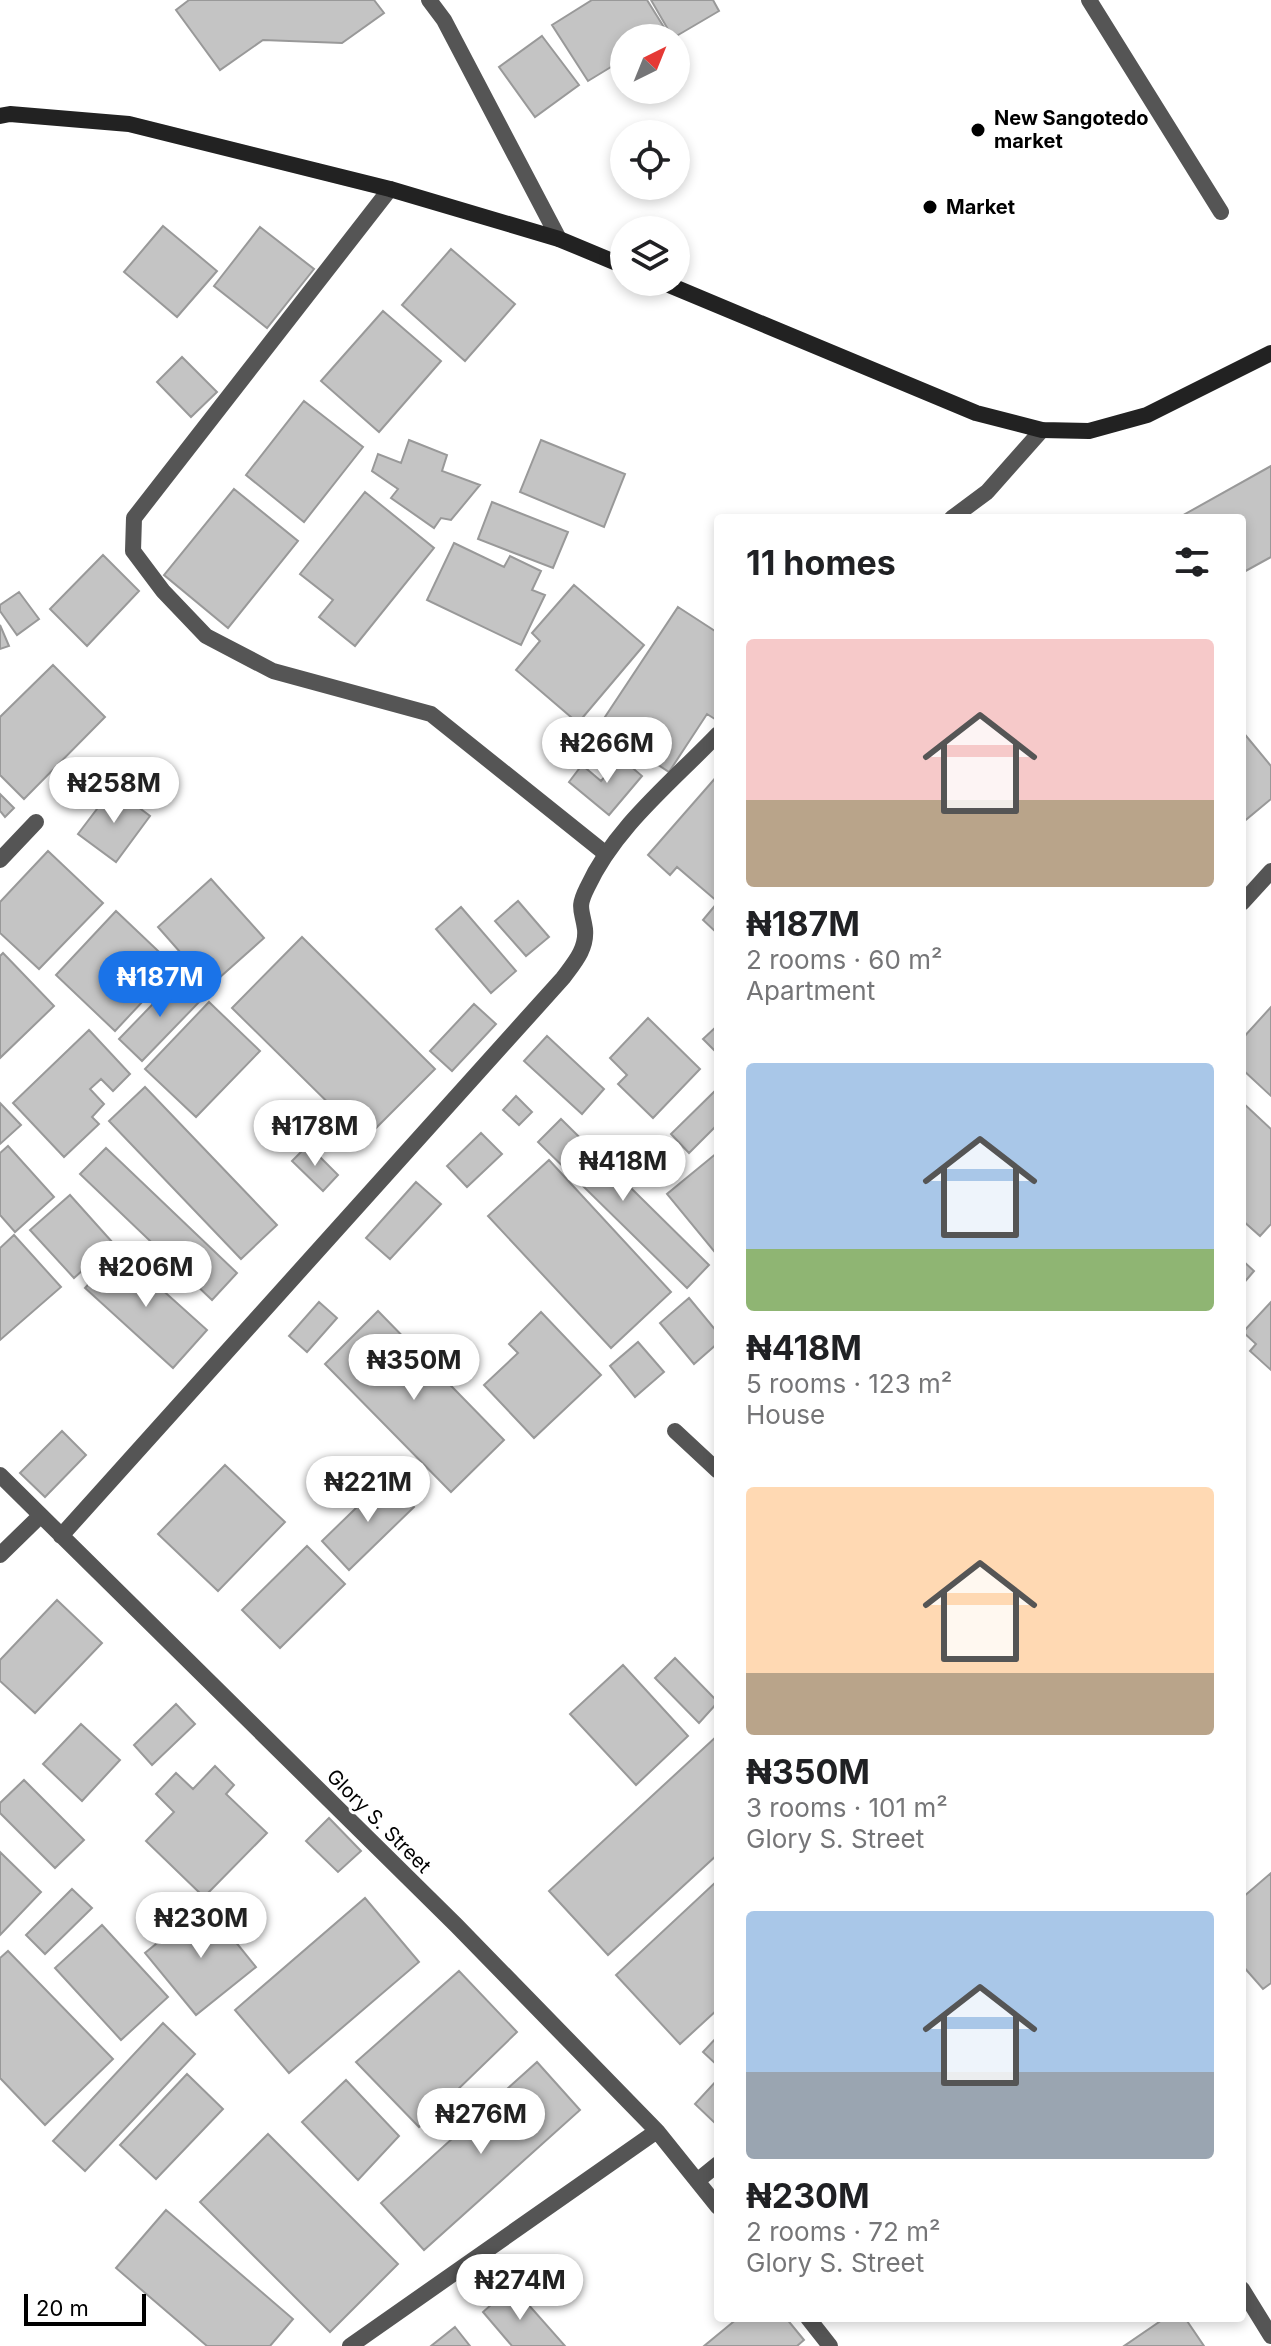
<!DOCTYPE html>
<meta charset="utf-8">
<style>
:root{--surface:#fff;--page:#f6f6f6;--text:#202124;--muted:#757577;--accent:#1a73e8}
body{margin:0;font-family:Inter,sans-serif;background:var(--page);color:var(--text);height:100vh;display:flex;flex-direction:column;font-size:30px;white-space:nowrap}
*{box-sizing:border-box;margin:0}
p{font-size:26px;color:var(--muted)}
.icon{flex:none;width:44px;height:44px;fill:none;stroke:currentColor;stroke-width:2;stroke-linecap:round;stroke-linejoin:round}
.map{position:relative;flex:1;overflow:hidden}
.details{position:absolute;left:714px;top:514px;width:532px;height:1808px;display:flex;flex-direction:column;background:var(--surface);border-radius:8px;box-shadow:0 4px 12px #0003}
.details>*{flex:none}
.needle{width:52px;rotate:43deg}
.buttons{position:absolute;left:610px;top:24px;display:grid;gap:16px}
.buttons a{display:grid;place-items:center;width:80px;height:80px;border-radius:50%;background:var(--surface);box-shadow:0 4px 12px #0003;font-size:40px}
.scale{position:absolute;left:24px;bottom:20px;width:122px;box-sizing:border-box;padding-left:8px;border:4px solid #000;border-top:0;font-size:22px;line-height:28px;white-space:nowrap;color:#000;-webkit-text-stroke:6px #fff;paint-order:stroke}
.price{position:absolute;translate:-50% -68px;padding:0 18px;border-radius:28px;background:#fff;color:#222;font-size:26px;line-height:52px;filter:drop-shadow(0 2px 4px #0008)}
.price::after{content:'';position:absolute;left:50%;top:48px;width:24px;height:18px;margin-left:-12px;background:inherit;clip-path:polygon(0 0,100% 0,50% 100%)}
.price.active{background:var(--accent);color:#fff}
ul{padding:0;list-style:none}
li{display:grid;align-content:center;gap:16px;height:424px;padding:0 32px}
li span{display:grid;place-items:center;height:248px;border-radius:8px;color:#555}
li>.icon{margin-inline-start:auto}
span .icon{width:144px;height:144px;fill:#fffc;stroke-width:1}
li b{font-size:34px}
h2{display:flex;justify-content:space-between;align-items:center;height:96px;padding:0 32px;font-size:34px}
.map>svg:first-child{display:block}
.building{fill:#c4c4c4;stroke:#999;stroke-width:2}
.lines{fill:none;stroke-linecap:round;stroke-linejoin:round}
.lane{stroke:#555;stroke-width:16}
.street{stroke:#555;stroke-width:16}
.secondary{stroke:#222;stroke-width:16}
.poi-dot{fill:#000;stroke:#fff;stroke-width:3}
.labels{text-anchor:middle;stroke-width:6;stroke-linejoin:round;paint-order:stroke}
.poi-label{font-size:20px;font-weight:bold;fill:#000;stroke:#fff;text-anchor:start}
.street-label{font-size:20px;fill:#000;stroke:#fff}
</style>
<div class="map">
<svg width="1271" height="2346" viewBox="0 0 1271 2346">
<rect width="100%" height="100%" fill="#fff"/>
<!-- building -->
<path class="building" d="M189 0H374L384 13 342 43 263 40 220 70 176 10Z
M592 0H647L667 32 658 38H624V59L588 81 552 25Z
M651 0H713L719 11 673 38Z
M542 36 579 85 535 117 499 67Z
M163 226 217 271 177 317 124 272Z
M260 227 314 269 267 328 214 286Z
M451 249 515 304 465 361 402 305Z
M383 311 441 361 379 432 321 381Z
M182 357 217 392 191 417 157 382Z
M304 401 363 447 304 522 246 475Z
M409 440 447 455 442 471 480 485 451 520 441 518 434 528 391 498 398 489 372 471 378 454 401 463Z
M541 440 625 474 604 527 520 492Z
M1271 466V557L1242 573V518H1178Z
M234 489 298 541 228 628 164 575Z
M365 492 434 548 355 646 319 617 333 600 300 574Z
M492 502 568 532 553 568 478 539Z
M454 543 504 567 510 556 541 571 532 590 545 595 521 645 427 600Z
M103 555 139 591 87 646 50 609Z
M574 585 644 645 578 723 516 670 540 641 532 633Z
M19 592 39 619 17 635 0 611V605Z
M678 607 718 633V721L707 714 669 772 599 726Z
M0 625 9 646 0 649Z
M53 665 105 717 24 799 0 775V717Z
M1242 731 1271 766V799L1242 823Z
M621 758 642 776 609 815 569 782 582 765 601 781Z
M718 775V934L703 920 718 902 677 867 670 875 648 855Z
M113 788 150 816 116 862 78 834Z
M0 794 14 808 5 817 0 811Z
M48 851 103 903 39 969 0 933V902Z
M211 879 264 938 210 986 158 927Z
M518 901 549 937 526 956 495 921Z
M461 907 516 971 491 993 436 929Z
M116 911 175 967 115 1031 56 975Z
M302 937 435 1069 365 1139 232 1008Z
M3 953 54 1006 0 1058V956Z
M179 977 202 999 142 1061 119 1039Z
M209 1002 260 1051 196 1117 145 1069Z
M474 1004 496 1024 452 1071 430 1051Z
M1271 1007V1096L1242 1069V1039Z
M648 1018 700 1069 653 1118 618 1084 627 1075 610 1058Z
M718 1025V1054L703 1039Z
M89 1030 130 1074 113 1091 101 1079 90 1089 104 1104 92 1117 99 1124 64 1157 13 1103Z
M547 1036 604 1089 582 1114 524 1061Z
M145 1087 277 1225 241 1259 109 1121Z
M718 1088V1124L689 1153 671 1134Z
M516 1096 532 1112 519 1125 503 1110Z
M1242 1102 1271 1129V1224L1260 1236 1242 1220Z
M0 1103 21 1125 0 1144Z
M561 1119 709 1265 687 1288 538 1142Z
M481 1133 502 1154 467 1187 447 1166Z
M308 1145 338 1175 323 1191 292 1161Z
M8 1146 54 1197 15 1232 0 1215V1153Z
M106 1148 237 1273 212 1300 80 1174Z
M718 1152V1256L667 1194Z
M549 1160 671 1292 611 1348 488 1216Z
M416 1182 441 1204 390 1259 366 1238Z
M70 1195 113 1243 74 1278 30 1230Z
M14 1235 61 1287 0 1340V1248Z
M119 1251 207 1330 173 1368 85 1288Z
M1242 1260 1254 1271 1242 1285Z
M689 1298 718 1333V1343L694 1364 660 1323Z
M319 1302 337 1318 307 1352 289 1336Z
M1271 1302V1370L1250 1351 1256 1344 1243 1332Z
M378 1311 504 1440 451 1492 325 1364Z
M541 1312 601 1375 534 1438 484 1385 518 1353 509 1344Z
M638 1342 664 1372 635 1397 610 1366Z
M62 1431 86 1455 45 1497 20 1473Z
M225 1465 285 1522 218 1591 158 1534Z
M386 1479 414 1507 349 1570 322 1541Z
M307 1546 345 1584 280 1648 242 1610Z
M57 1600 102 1643 35 1713 0 1681V1660Z
M675 1658 718 1702 699 1723 655 1678Z
M623 1665 688 1736 636 1785 570 1714Z
M176 1704 195 1724 152 1765 134 1745Z
M81 1724 120 1760 82 1801 43 1764Z
M718 1735V1854L608 1955 549 1891Z
M215 1766 234 1785 226 1794 267 1833 204 1897 146 1841 174 1812 156 1794 176 1773 193 1789Z
M24 1780 84 1840 55 1868 0 1813V1803Z
M329 1818 361 1851 338 1872 306 1841Z
M0 1852 41 1892 0 1935Z
M1271 1873V1983L1263 1989 1242 1965V1898Z
M718 1880V2009L680 2044 616 1975Z
M72 1889 92 1908 45 1954 26 1935Z
M365 1898 419 1962 289 2073 235 2010Z
M205 1904 256 1967 196 2015 145 1953Z
M102 1925 168 1997 121 2040 55 1968Z
M8 1951 113 2059 45 2125 0 2078V1958Z
M459 1971 517 2032 419 2127 356 2062Z
M163 2023 195 2054 85 2171 53 2141Z
M718 2036V2066L703 2052Z
M537 2062 580 2110 424 2250 381 2203Z
M187 2074 223 2109 156 2179 120 2145Z
M718 2079V2126L695 2104Z
M346 2080 399 2136 358 2180 302 2122Z
M268 2134 398 2264 330 2332 200 2202Z
M166 2210 293 2319 270 2346H207L116 2268Z
M512 2286 565 2346H512L483 2312Z
M738 2318H786L804 2340 797 2346H704Z
M1165 2318H1185L1204 2346H1124Z
M455 2327 470 2346H431Z"/>
<g class="lines">
<!-- lane -->
<path class="lane" d="M1089 0 1221 212
M390 189 134 518 133 551 163 591 206 636 273 671 431 714 606 854"/>
<!-- street -->
<path class="street" d="M429 0 444 20 559 239
M952 518 987 492 1042 430
M0 860 36 822
M1242 903 1271 871
M675 1431 718 1471
M0 1475 456 1925 657 2131 718 2207
M61 1536 563 978C574 963 587 949 585 929 582 909 577 908 587 888 615 827 672 782 718 734
M0 1555 40 1516
M697 2181 718 2164
M1242 2289 1271 2336
M808 2318 830 2346
M350 2346 657 2131"/>
<!-- secondary -->
<path class="secondary" d="M0 116 10 114 129 124 390 189 559 239 624 266
M662 282 976 413 1042 430 1089 431 1147 415 1271 353"/>
</g>
<!-- markers -->
<g class="poi-dot">
<circle cx="978" cy="130" r="8"/>
<circle cx="930" cy="207" r="8"/>
</g>
<g class="labels">
<!-- poi labels -->
<g class="poi-label">
<text x="994" y="125">New Sangotedo<tspan x="994" dy="23">market</tspan></text>
<text x="946" y="214">Market</text>
</g>
<!-- street labels -->
<g class="street-label">
<text transform="translate(379 1821) rotate(45)" y="7">Glory S. Street</text>
</g>
</g>
</svg>
<div class="buttons">
<a><svg class="needle" viewBox="-14 -14 28 28"><path d="M0-13l5 13h-10z" fill="#e53935"/><path d="M0 13l5-13h-10z" fill="#757577"/></svg></a>
<a><svg class="icon" aria-label="locate" viewBox="0 0 24 24"><circle cx="12" cy="12" r="6"/><path d="M12 2v4M12 18v4M2 12h4M18 12h4"/></svg></a>
<a><svg class="icon" aria-label="layers" viewBox="0 0 24 24"><path d="M12 4l9 5-9 5-9-5zM3 14l9 5 9-5"/></svg></a>
</div>
<div class="scale">20 m</div>
<b class="price" style="left:607px;top:785px">₦266M</b>
<b class="price" style="left:114px;top:825px">₦258M</b>
<b class="price active" style="left:160px;top:1019px">₦187M</b>
<b class="price" style="left:315px;top:1168px">₦178M</b>
<b class="price" style="left:623px;top:1203px">₦418M</b>
<b class="price" style="left:146px;top:1309px">₦206M</b>
<b class="price" style="left:414px;top:1402px">₦350M</b>
<b class="price" style="left:368px;top:1524px">₦221M</b>
<b class="price" style="left:201px;top:1960px">₦230M</b>
<b class="price" style="left:481px;top:2156px">₦276M</b>
<b class="price" style="left:520px;top:2322px">₦274M</b>
<section class="details">
<h2>11 homes<svg class="icon" aria-label="filters" viewBox="0 0 24 24"><path d="M4 7h16M4 17h16"/><circle cx="9" cy="7" r="2"/><circle cx="15" cy="17" r="2"/></svg></h2>
<ul>
<li><span style="background:linear-gradient(#f6c9c9 65%,#b9a48a 0)"><svg class="icon" aria-label="home" viewBox="0 0 24 24"><path d="M3 11l9-7 9 7M6 9v11h12V9"/></svg></span><div><b>₦187M</b><p>2 rooms · 60 m²</p><p>Apartment</p></div></li>
<li><span style="background:linear-gradient(#a9c7e8 75%,#8fb573 0)"><svg class="icon" aria-label="home" viewBox="0 0 24 24"><path d="M3 11l9-7 9 7M6 9v11h12V9"/></svg></span><div><b>₦418M</b><p>5 rooms · 123 m²</p><p>House</p></div></li>
<li><span style="background:linear-gradient(#ffd9b3 75%,#b9a48a 0)"><svg class="icon" aria-label="home" viewBox="0 0 24 24"><path d="M3 11l9-7 9 7M6 9v11h12V9"/></svg></span><div><b>₦350M</b><p>3 rooms · 101 m²</p><p>Glory S. Street</p></div></li>
<li><span style="background:linear-gradient(#a9c7e8 65%,#9aa5b1 0)"><svg class="icon" aria-label="home" viewBox="0 0 24 24"><path d="M3 11l9-7 9 7M6 9v11h12V9"/></svg></span><div><b>₦230M</b><p>2 rooms · 72 m²</p><p>Glory S. Street</p></div></li>
</ul>
</section>
</div>
